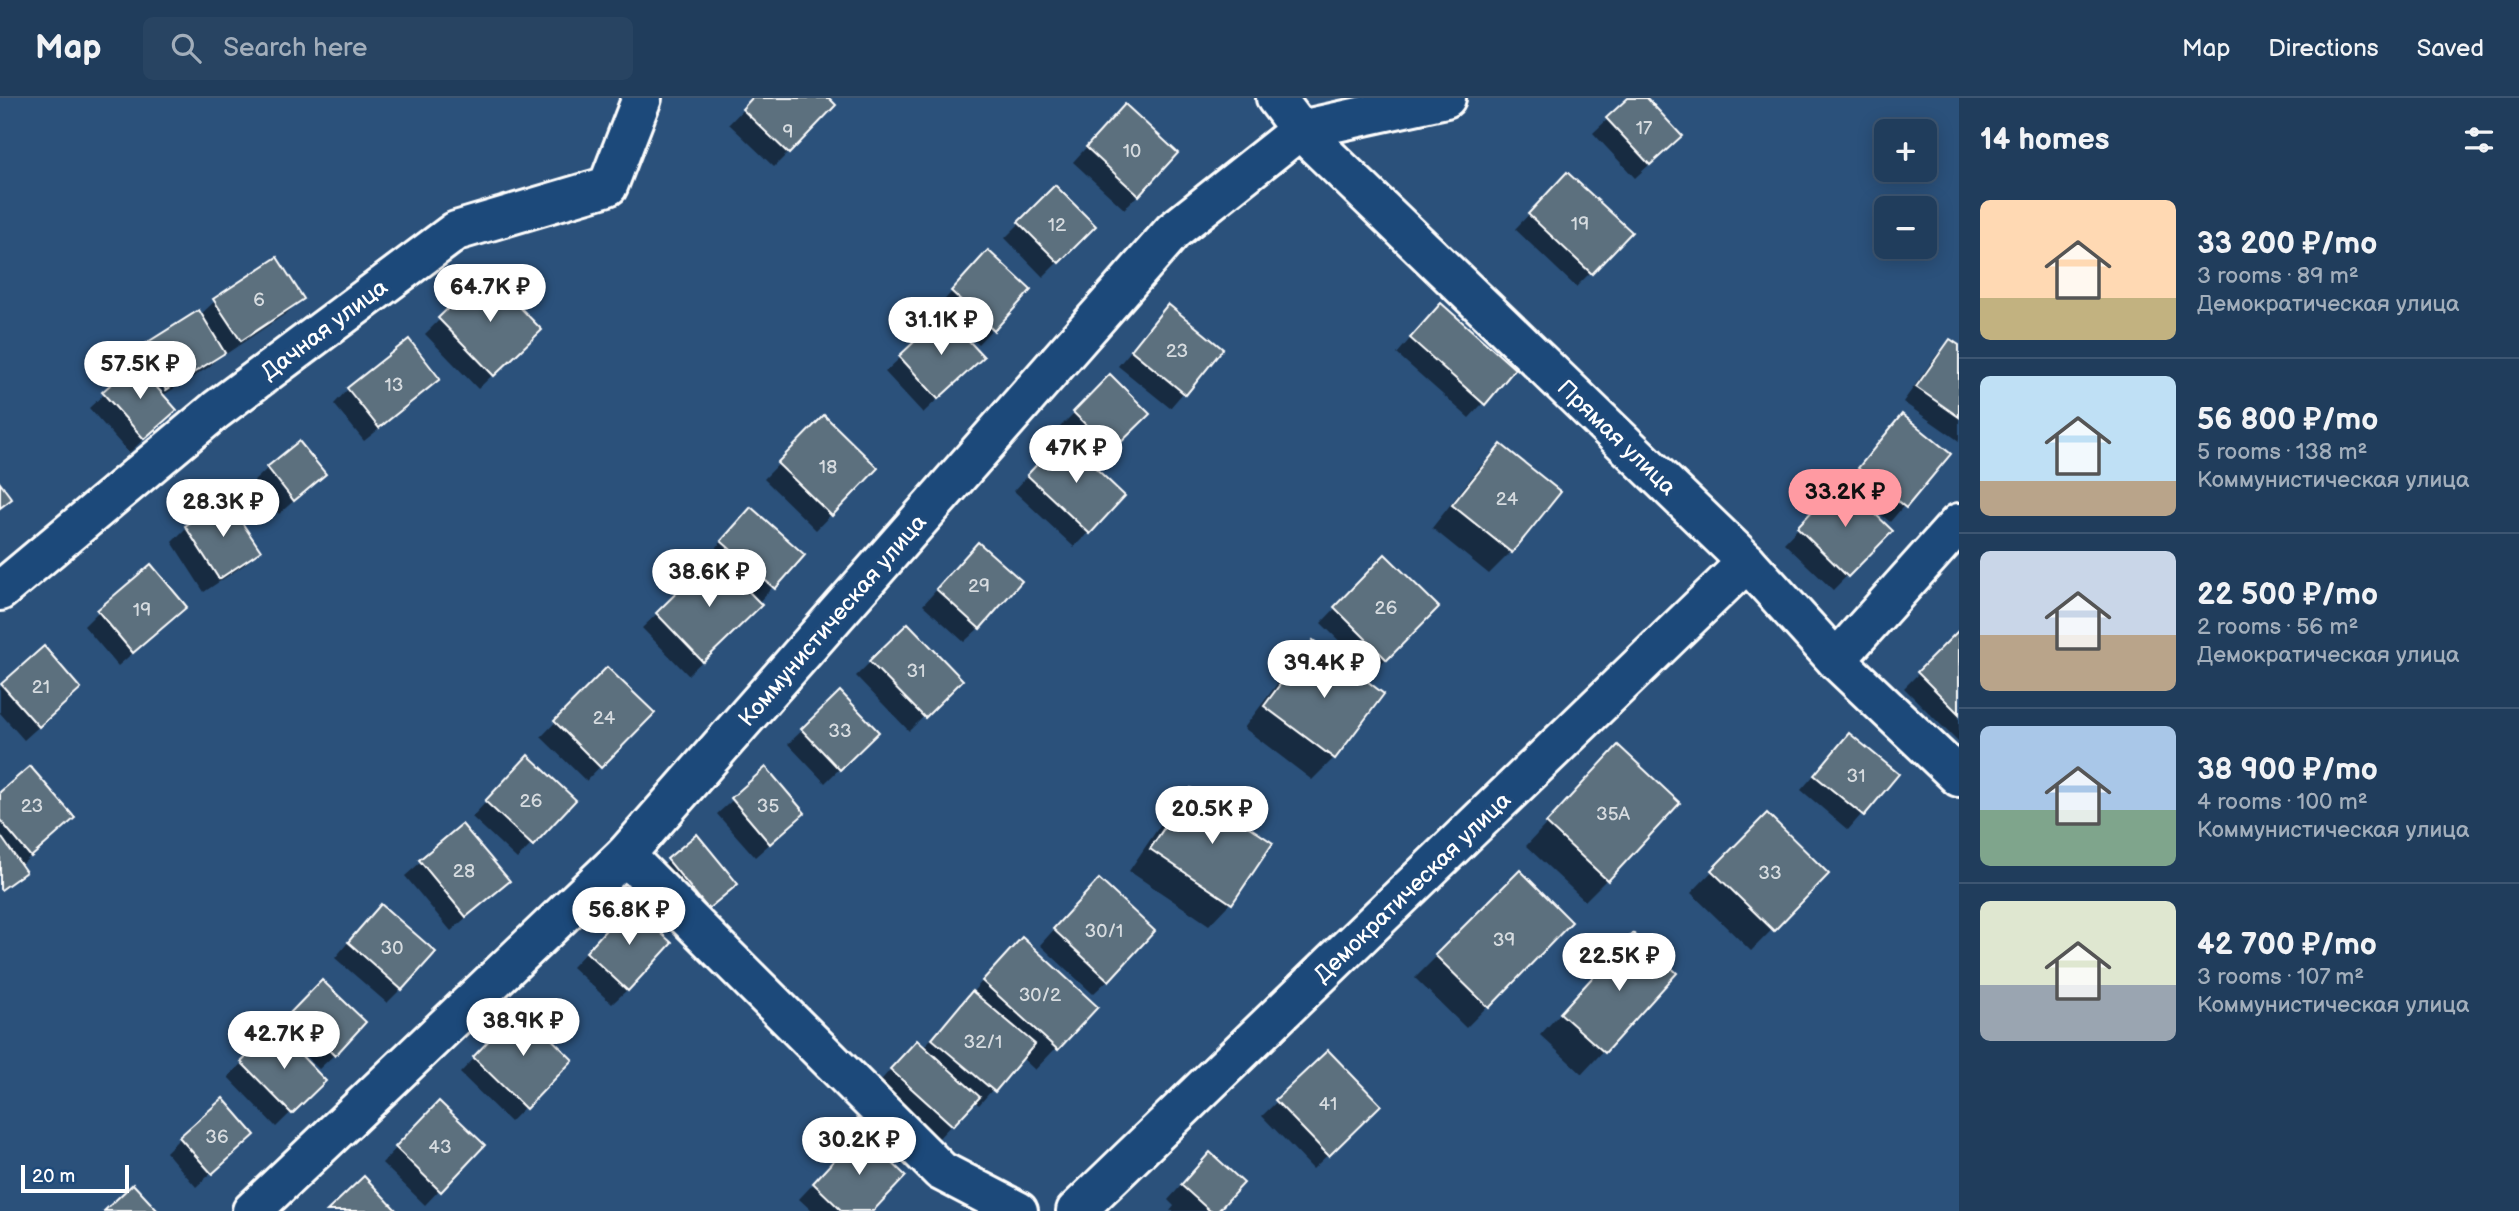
<!DOCTYPE html>
<meta charset="utf-8">
<style>
body{margin:0;font-family:"Balsamiq Sans",sans-serif;background:#284462;color:#f1f3f6;height:100vh;display:flex;flex-direction:column;font-size:26px;white-space:nowrap}
*{box-sizing:border-box;margin:0}
p{font-size:23px;color:#a2aebb}
.icon{flex:none;width:38px;height:38px;fill:none;stroke:currentColor;stroke-width:2;stroke-linecap:round;stroke-linejoin:round}
.map{position:relative;flex:1;overflow:hidden}
.sheet{display:flex;flex-direction:column;background:#203d5c;width:560px}
.sheet>*{flex:none}
.tools{position:absolute;left:1874px;top:21px;display:grid;gap:14px}
.tools a{display:grid;place-items:center;width:63px;height:63px;border-radius:10px;background:#203d5c;box-shadow:0 4px 18px #0003,0 0 0 2px #3d5672;font-size:35px}
.scale{position:absolute;left:21px;bottom:18px;width:108px;box-sizing:border-box;padding-left:7px;border:4px solid #fff;border-top:0;font-size:19px;line-height:24px;white-space:nowrap;color:#fff;-webkit-text-stroke:5px #1f4a7a;paint-order:stroke}
.price{position:absolute;translate:-50% -60px;padding:0 16px;border-radius:24px;background:#fff;color:#222;font-size:23px;line-height:46px;filter:drop-shadow(0 2px 4px #0008)}
.price::after{content:'';position:absolute;left:50%;top:42px;width:21px;height:16px;margin-left:-10px;background:inherit;clip-path:polygon(0 0,100% 0,50% 100%)}
.price.selected{background:#ff9aa2;color:#111}
ul{padding:0;list-style:none}
li{display:flex;align-items:center;gap:21px;height:175px;padding:0 21px}
li+li{border-top:2px solid #3d5672}
li span{display:grid;place-items:center;flex:none;width:196px;height:140px;border-radius:10px;color:#555}
li>.icon{margin-inline-start:auto}
span .icon{width:84px;height:84px;fill:#fffc;stroke-width:1}
li b{font-size:30px}
h2{display:flex;justify-content:space-between;align-items:center;height:84px;padding:0 21px;font-size:30px}
header{display:flex;align-items:center;gap:42px;box-sizing:border-box;height:98px;padding:0 35px;background:#203d5c;border-bottom:2px solid #3d5672}
header strong{font-size:33px}
nav{display:flex;gap:38px;margin-inline-start:auto;font-size:24px}
.search{width:490px;height:63px;background:#284462;display:flex;align-items:center;gap:18px;box-sizing:border-box;padding:0 24px;border-radius:10px;color:#a2aebb;font-size:26px}
main{display:flex;flex:1;min-height:0}
.map>svg:first-child{display:block}
</style>
<header>
<strong>Map</strong>
<div class="search"><svg class="icon" aria-label="search" viewBox="0 0 24 24"><circle cx="10" cy="10" r="6"/><path d="M15 15l6 6"/></svg>Search here</div>
<nav><a>Map</a><a>Directions</a><a>Saved</a></nav>
</header>
<main>
<div class="map">
<svg width="1959" height="1113" viewBox="0 0 1959 1113">
<rect width="100%" height="100%" fill="#2b517b"/>
<filter id="ink" filterUnits="userSpaceOnUse"><feTurbulence type="fractalNoise" baseFrequency=".0143" numOctaves="2"/><feDisplacementMap in="SourceGraphic" scale="14" xChannelSelector="R" yChannelSelector="G"/><feConvolveMatrix kernelMatrix="1 2 1 2 8 2 1 2 1" color-interpolation-filters="sRGB"/></filter>
<g filter="url(#ink)">
<!-- shadow -->
<g fill="#0007">
<path d="M754 0H827L788 55 774 69 729 26Z"/>
<path d="M1630 0H1644L1665 52 1635 80 1593 35Z"/>
<path d="M1110 23 1138 97 1124 111 1073 64Z"/>
<path d="M1055 90 1094 128 1043 179 1005 140Z"/>
<path d="M1553 91 1591 174 1576 189 1515 131Z"/>
<path d="M974 169 1029 192 978 246 938 209Z"/>
<path d="M486 176 539 232 478 291 425 236Z"/>
<path d="M302 200 287 215 226 256 224 253 209 269 162 298 160 326 129 355 89 310 131 271 127 265 141 251 200 217 215 203Z"/>
<path d="M1169 208 1221 251 1170 310 1118 268Z"/>
<path d="M944 219 967 273 923 315 885 274Z"/>
<path d="M1426 222 1483 305 1469 320 1397 256Z"/>
<path d="M1950 243 1959 250V343L1903 304 1936 258Z"/>
<path d="M1110 279 1147 316 1097 366 1060 329Z"/>
<path d="M438 281 423 296 364 343 334 306 348 291Z"/>
<path d="M1903 318 1948 356 1890 424 1852 392 1850 394 1891 433 1833 492 1784 445 1841 385 1843 387Z"/>
<path d="M824 320 876 370 816 432 764 381Z"/>
<path d="M1501 348 1559 394 1511 454 1489 476 1432 430 1480 369Z"/>
<path d="M1048 356 1088 435 1074 449 1014 393Z"/>
<path d="M268 370 324 376 279 416 253 384Z"/>
<path d="M737 426 802 457 758 505 760 507 688 577 642 530 712 463 708 459Z"/>
<path d="M186 430 259 453 244 467 204 494 172 444Z"/>
<path d="M1385 459 1436 509 1372 575 1321 525Z"/>
<path d="M964 461 979 530 964 544 923 507Z"/>
<path d="M185 509 118 568 84 528 98 514Z"/>
<path d="M908 527 961 582 909 633 856 578Z"/>
<path d="M1959 535V645L1904 590Z"/>
<path d="M1313 545 1382 596 1334 660 1312 682 1244 630 1292 566Z"/>
<path d="M43 550 65 605 24 642 0 615V589Z"/>
<path d="M607 571 652 615 586 683 541 639Z"/>
<path d="M840 596 877 634 825 685 788 646Z"/>
<path d="M1849 637 1896 676 1848 732 1801 692Z"/>
<path d="M1597 671 1607 781 1585 803 1526 748Z"/>
<path d="M766 672 789 729 755 759 717 716Z"/>
<path d="M514 674 532 746 517 761 472 719Z"/>
<path d="M1191 692 1270 745 1230 805 1209 827 1129 773 1169 714Z"/>
<path d="M0 696 73 720 20 768 24 774 17 781 0 792Z"/>
<path d="M1767 717 1827 776 1751 853 1691 795Z"/>
<path d="M462 728 507 783 451 833 405 778Z"/>
<path d="M696 739 735 786 692 824 653 777Z"/>
<path d="M1520 775 1570 824 1466 930 1415 880Z"/>
<path d="M1084 798 1108 882 1093 896 1040 847Z"/>
<path d="M366 823 401 891 387 905 335 860Z"/>
<path d="M615 823 627 892 612 906 572 869Z"/>
<path d="M1633 837 1675 876 1582 976 1540 937Z"/>
<path d="M1000 863 1095 909 1035 972 1021 959 979 1007 974 1003 937 1042 877 987 902 958 923 950Z"/>
<path d="M307 899 334 957 319 971 286 940 284 942 323 983 276 1029 228 979Z"/>
<path d="M520 913 571 962 510 1024 460 975Z"/>
<path d="M1328 954 1379 1007 1313 1071 1262 1018Z"/>
<path d="M425 1020 482 1047 425 1107 382 1065Z"/>
<path d="M180 1040 238 1051 196 1089 166 1054Z"/>
<path d="M846 1051 871 1113H812L799 1101Z"/>
<path d="M1196 1071 1216 1113H1170L1174 1108 1168 1102Z"/>
</g>
<!-- building -->
<g fill="#5c6f7e" stroke="#fff" stroke-width="2">
<path d="M752 0H829L836 7 789 56 742 11Z"/>
<path d="M1628 0H1647L1682 38 1650 67 1606 20Z"/>
<path d="M1125 6 1178 55 1139 98 1086 49Z"/>
<path d="M1567 74 1632 134 1592 176 1528 116Z"/>
<path d="M1055 87 1096 128 1059 165 1018 124Z"/>
<path d="M988 152 1031 192 994 233 951 193Z"/>
<path d="M277 159 304 201 241 243 213 201Z"/>
<path d="M486 174 542 232 494 278 438 220Z"/>
<path d="M1441 205 1515 271 1485 307 1410 240Z"/>
<path d="M1168 206 1223 251 1186 297 1131 252Z"/>
<path d="M199 212 225 255 166 292 140 249Z"/>
<path d="M944 216 984 259 938 301 899 258Z"/>
<path d="M409 241 440 281 379 330 347 290Z"/>
<path d="M1950 241 1959 247V319L1916 289Z"/>
<path d="M135 265 177 312 144 341 102 294Z"/>
<path d="M1110 276 1150 316 1112 353 1073 314Z"/>
<path d="M1902 316 1951 356 1906 410 1858 370Z"/>
<path d="M824 317 878 370 832 418 777 365Z"/>
<path d="M1063 339 1125 398 1090 436 1027 377Z"/>
<path d="M299 343 326 376 294 403 267 369Z"/>
<path d="M1501 346 1561 394 1512 455 1452 407Z"/>
<path d="M1841 383 1893 433 1848 479 1797 429Z"/>
<path d="M0 385 12 401 0 410Z"/>
<path d="M226 401 261 453 219 481 185 428Z"/>
<path d="M751 409 805 457 775 491 721 443Z"/>
<path d="M978 444 1022 483 980 531 936 491Z"/>
<path d="M1385 456 1439 509 1387 562 1334 509Z"/>
<path d="M714 458 762 507 703 564 656 515Z"/>
<path d="M151 466 187 509 133 555 97 512Z"/>
<path d="M908 525 963 582 925 620 869 563Z"/>
<path d="M1959 532V616L1917 574Z"/>
<path d="M1313 542 1384 596 1335 661 1264 608Z"/>
<path d="M44 548 81 591 39 629 1 586Z"/>
<path d="M607 569 655 615 601 670 554 623Z"/>
<path d="M840 593 879 634 840 672 801 631Z"/>
<path d="M1849 635 1899 676 1864 718 1814 677Z"/>
<path d="M1618 647 1680 705 1608 783 1546 725Z"/>
<path d="M528 657 576 702 533 748 485 703Z"/>
<path d="M30 668 75 720 31 759 0 722V694Z"/>
<path d="M766 669 805 715 770 746 731 700Z"/>
<path d="M1191 690 1273 745 1232 806 1150 751Z"/>
<path d="M1767 715 1829 776 1774 833 1711 772Z"/>
<path d="M462 726 510 783 466 819 419 762Z"/>
<path d="M697 736 738 786 708 811 667 761Z"/>
<path d="M0 737 26 774 1 792 0 791Z"/>
<path d="M1520 772 1572 824 1489 910 1435 857Z"/>
<path d="M1099 781 1155 833 1109 883 1053 831Z"/>
<path d="M381 806 436 854 402 892 348 844Z"/>
<path d="M629 806 672 845 628 893 586 854Z"/>
<path d="M1633 835 1677 875 1605 955 1560 915Z"/>
<path d="M1022 839 1098 909 1058 952 982 883Z"/>
<path d="M322 882 366 924 335 958 290 915Z"/>
<path d="M972 893 1035 946 995 994 932 941Z"/>
<path d="M520 910 573 962 526 1011 473 959Z"/>
<path d="M276 931 326 983 292 1016 241 964Z"/>
<path d="M917 942 980 999 953 1028 890 971Z"/>
<path d="M1328 952 1381 1007 1329 1058 1275 1002Z"/>
<path d="M223 1000 255 1037 212 1076 179 1039Z"/>
<path d="M439 1003 485 1047 441 1094 395 1049Z"/>
<path d="M860 1034 906 1078 873 1113H842L813 1085Z"/>
<path d="M1210 1054 1244 1085 1218 1113H1210L1181 1087Z"/>
<path d="M364 1078 397 1113H327Z"/>
<path d="M133 1086 158 1113H104Z"/>
</g>
<g fill="none" stroke-linecap="round" stroke-linejoin="round">
<defs>
<g id="street">
<path d="M1276 0 1300 32 1747 464 1836 562 1959 679"/>
<path d="M0 493 216 312 456 133 608 88 642 0"/>
<path d="M1836 562 1959 425"/>
<path d="M625 757 941 1073 1018 1113"/>
<path d="M252 1113 625 757 1173 133 1300 32 1446 0"/>
<path d="M1076 1113 1747 464"/>
</g>
</defs>
<!-- street casing -->
<use href="#street" stroke="#fff" stroke-width="44"/>
<!-- street -->
<use href="#street" stroke="#1f4a7a" stroke-width="38"/>
</g>
</g>
<g text-anchor="middle" stroke-width="7" stroke-linejoin="round" paint-order="stroke">
<!-- number labels -->
<g font-size="19" fill="#d6dbdf">
<text x="1644" y="36">17</text>
<text x="788" y="40">9</text>
<text x="1132" y="59">10</text>
<text x="1580" y="132">19</text>
<text x="1057" y="133">12</text>
<text x="259" y="208">6</text>
<text x="1177" y="259">23</text>
<text x="394" y="293">13</text>
<text x="828" y="375">18</text>
<text x="1507" y="407">24</text>
<text x="979" y="494">29</text>
<text x="1386" y="516">26</text>
<text x="142" y="518">19</text>
<text x="916" y="579">31</text>
<text x="41" y="595">21</text>
<text x="604" y="626">24</text>
<text x="840" y="639">33</text>
<text x="1856" y="684">31</text>
<text x="531" y="709">26</text>
<text x="32" y="714">23</text>
<text x="768" y="714">35</text>
<text x="1613" y="722">35А</text>
<text x="464" y="779">28</text>
<text x="1770" y="781">33</text>
<text x="1104" y="839">30/1</text>
<text x="1504" y="848">39</text>
<text x="392" y="856">30</text>
<text x="1040" y="903">30/2</text>
<text x="983" y="950">32/1</text>
<text x="1328" y="1012">41</text>
<text x="217" y="1045">36</text>
<text x="440" y="1055">43</text>
</g>
<!-- street labels -->
<g font-size="23" fill="#fff" stroke="#1f4a7a">
<text transform="translate(324 231) rotate(-37)" y="8">Дачная улица</text>
<text transform="translate(1617 339) rotate(44)" y="8">Прямая улица</text>
<text transform="translate(832 522) rotate(-49)" y="8">Коммунистическая улица</text>
<text transform="translate(1412 789) rotate(-44)" y="8">Демократическая улица</text>
</g>
</g>
</svg>
<div class="tools">
<a>+</a>
<a>−</a>
</div>
<div class="scale">20 m</div>
<b class="price" style="left:490px;top:226px">64.7K ₽</b>
<b class="price" style="left:941px;top:259px">31.1K ₽</b>
<b class="price" style="left:140px;top:303px">57.5K ₽</b>
<b class="price" style="left:1076px;top:387px">47K ₽</b>
<b class="price selected" style="left:1845px;top:431px">33.2K ₽</b>
<b class="price" style="left:223px;top:441px">28.3K ₽</b>
<b class="price" style="left:709px;top:511px">38.6K ₽</b>
<b class="price" style="left:1324px;top:602px">39.4K ₽</b>
<b class="price" style="left:1212px;top:748px">20.5K ₽</b>
<b class="price" style="left:629px;top:849px">56.8K ₽</b>
<b class="price" style="left:1619px;top:895px">22.5K ₽</b>
<b class="price" style="left:523px;top:960px">38.9K ₽</b>
<b class="price" style="left:284px;top:973px">42.7K ₽</b>
<b class="price" style="left:859px;top:1079px">30.2K ₽</b>
</div>
<section class="sheet">
<h2>14 homes<svg class="icon" aria-label="filters" viewBox="0 0 24 24"><path d="M4 7h16M4 17h16"/><circle cx="9" cy="7" r="2"/><circle cx="15" cy="17" r="2"/></svg></h2>
<ul>
<li><span style="background:linear-gradient(#ffd9b3 70%,#c2b280 0)"><svg class="icon" aria-label="home" viewBox="0 0 24 24"><path d="M3 11l9-7 9 7M6 9v11h12V9"/></svg></span><div><b>33 200 ₽/mo</b><p>3 rooms · 89 m²</p><p>Демократическая улица</p></div></li>
<li><span style="background:linear-gradient(#bfe0f5 75%,#b9a48a 0)"><svg class="icon" aria-label="home" viewBox="0 0 24 24"><path d="M3 11l9-7 9 7M6 9v11h12V9"/></svg></span><div><b>56 800 ₽/mo</b><p>5 rooms · 138 m²</p><p>Коммунистическая улица</p></div></li>
<li><span style="background:linear-gradient(#c9d6e8 60%,#b9a48a 0)"><svg class="icon" aria-label="home" viewBox="0 0 24 24"><path d="M3 11l9-7 9 7M6 9v11h12V9"/></svg></span><div><b>22 500 ₽/mo</b><p>2 rooms · 56 m²</p><p>Демократическая улица</p></div></li>
<li><span style="background:linear-gradient(#a9c7e8 60%,#7fa58c 0)"><svg class="icon" aria-label="home" viewBox="0 0 24 24"><path d="M3 11l9-7 9 7M6 9v11h12V9"/></svg></span><div><b>38 900 ₽/mo</b><p>4 rooms · 100 m²</p><p>Коммунистическая улица</p></div></li>
<li><span style="background:linear-gradient(#dfe7d0 60%,#9aa5b1 0)"><svg class="icon" aria-label="home" viewBox="0 0 24 24"><path d="M3 11l9-7 9 7M6 9v11h12V9"/></svg></span><div><b>42 700 ₽/mo</b><p>3 rooms · 107 m²</p><p>Коммунистическая улица</p></div></li>
</ul>
</section>
</main>
